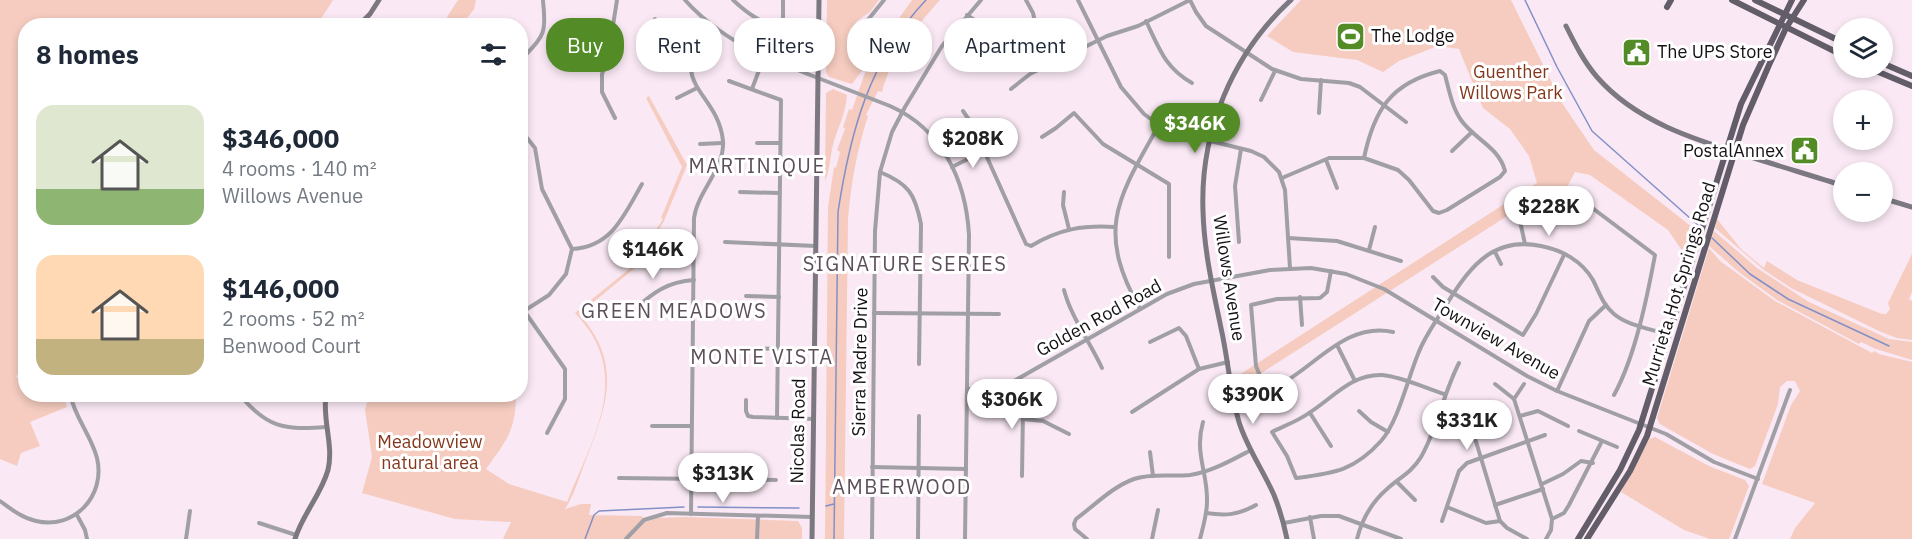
<!DOCTYPE html>
<meta charset="utf-8">
<style>
body{margin:0;font-family:"IBM Plex Sans",sans-serif;background:#f2f2f3;color:#1f2937;height:100vh;display:flex;flex-direction:column;font-size:22px;white-space:nowrap}
*{box-sizing:border-box;margin:0}
p{font-size:20px;color:#747a83}
.icon{flex:none;width:33px;height:33px;fill:none;stroke:currentColor;stroke-width:2;stroke-linecap:round;stroke-linejoin:round}
.map{position:relative;flex:1;overflow:hidden}
.details{position:absolute;left:18px;top:18px;width:510px;height:384px;display:flex;flex-direction:column;background:#fff;border-radius:24px;box-shadow:0 3px 9px #0003}
.details>*{flex:none}
.guide{position:absolute;left:546px;top:18px;width:570px;height:54px;display:flex;gap:12px}
.tools{position:absolute;left:1833px;top:18px;display:grid;gap:12px}
.tools a{display:grid;place-items:center;width:60px;height:60px;border-radius:50%;background:#fff;box-shadow:0 3px 9px #0003;font-size:30px}
.price{position:absolute;translate:-50% -51px;padding:0 14px;border-radius:21px;background:#fff;color:#222;font-size:20px;line-height:39px;filter:drop-shadow(0 2px 3px #0008)}
.price::after{content:'';position:absolute;left:50%;top:36px;width:18px;height:14px;margin-left:-9px;background:inherit;clip-path:polygon(0 0,100% 0,50% 100%)}
.price.on{background:#538b26;color:#fff}
ul{padding:0;list-style:none}
li{display:flex;align-items:center;gap:18px;height:150px;padding:0 18px}
li span{display:grid;place-items:center;flex:none;width:168px;height:120px;border-radius:18px;color:#555}
li>.icon{margin-inline-start:auto}
span .icon{width:72px;height:72px;fill:#fffc;stroke-width:1}
li b{font-size:26px}
h2{display:flex;justify-content:space-between;align-items:center;height:72px;padding:0 18px;font-size:26px}
.tag{padding:0 21px;border-radius:24px;background:#fff;box-shadow:0 3px 9px #0003;font-size:21px;line-height:54px}
.tag.on{background:#538b26;color:#fff}
.map>svg:first-child{display:block}
</style>
<div class="map">
<svg width="1912" height="539" viewBox="0 0 1912 539">
<rect width="100%" height="100%" fill="#fae9f5"/>
<!-- green -->
<g fill="#f5ccbf">
<path d="M0 0H333L317 25 26 26V360L16 377 25 380 26 394 64 395 67 407 30 422 40 446 21 453 17 466 0 459Z"/>
<path d="M458 0H476L474 9 462 25H442Z"/>
<path d="M827 0H879L870 12 858 20 854 25 855 32 860 34 864 41 862 44 873 51 864 68 852 84 829 77 826 72Z"/>
<path d="M912 0H940C916 27 891 56 882 92L878 91 866 115 868 116C857 150 851 183 848 219L844 539H825L828 207 834 167 836 168 840 152 837 150 845 129 843 127 849 109 852 110 866 70 877 49Z"/>
<path d="M1301 0H1511L1562 103 1594 150 1697 231 1690 251 1681 249 1668 230 1590 175 1575 172 1564 193 1543 201 1540 195 1238 388 1236 377 1537 183 1529 156 1510 129 1483 108 1459 49 1438 46 1399 61 1383 72 1357 60 1293 52 1267 36Z"/>
<path d="M833 89 847 95C846 110 841 121 836 135 830 150 831 168 825 181L826 93Z"/>
<path d="M649 96 687 165 664 221 636 267 579 314C622 362 608 403 587 457 580 474 575 494 565 509L581 504H591L589 515 642 516 646 522 657 518 686 517 798 521 802 528V539H503L511 522 455 519 362 493 372 457 365 410 369 395 516 394C516 431 506 441 486 469L509 484 567 502C593 437 634 374 575 313L634 265 663 219 661 218 682 167 646 98Z"/>
<path d="M1717 219 1741 249 1764 268 1767 261 1797 280 1882 314H1886L1890 309 1888 303 1912 254V292L1909 299 1912 301V340L1897 338 1881 332 1791 288 1764 270 1715 228Z"/>
<path d="M1714 231 1757 268 1809 302 1889 339 1912 342V360L1876 349 1861 342 1859 344 1777 300 1740 273 1709 246Z"/>
<path d="M1709 248 1720 261 1775 301 1872 353 1874 351 1879 354 1912 362V539H1790L1795 528 1815 503 1762 484 1791 405 1800 391 1795 381H1787L1780 387 1778 404 1755 466 1750 469 1713 454 1660 424 1657 418Z"/>
<path d="M1655 437 1709 466 1745 480 1749 486 1729 539H1710L1684 530 1621 492 1649 439Z"/>
</g>
<g fill="none" stroke-linecap="round" stroke-linejoin="round">
<!-- stream -->
<g stroke="#8290c7" stroke-width="1.5">
<path d="M1525 0 1557 67 1592 131 1700 227"/>
<path d="M1712 238 1750 274 1788 299 1889 346"/>
<path d="M826 506 834 504"/>
<path d="M698 507 799 508"/>
<path d="M585 539 594 515 599 511 684 507"/>
<path d="M834 539 838 212C850 133 869 60 926 0"/>
</g>
<!-- street -->
<g stroke="#a19fa6" stroke-width="4">
<path d="M685 0C707 25 734 42 764 57L890 106C942 129 966 180 969 235L965 539"/>
<path d="M733 0C746 12 761 24 779 26L783 22V0"/>
<path d="M1026 0 1033 13 1036 27"/>
<path d="M1078 0 1121 87 1144 114 1159 125 1174 132 1251 151 1264 157 1279 172 1285 190 1290 268"/>
<path d="M1190 0 1196 12 1206 26 1272 69 1301 79 1349 83 1360 87 1406 122"/>
<path d="M967 15 986 28"/>
<path d="M655 19 651 41 693 51"/>
<path d="M1146 21C1159 48 1165 68 1192 83"/>
<path d="M863 26 884 0"/>
<path d="M520 61C543 36 547 36 543 1"/>
<path d="M729 81 781 100 777 418"/>
<path d="M752 89 764 57"/>
<path d="M1011 89 1030 74 1107 36 1138 26 1190 0"/>
<path d="M677 98 697 88"/>
<path d="M1261 100 1275 71"/>
<path d="M963 111 972 124 1026 244 1031 246C1059 229 1083 225 1115 227"/>
<path d="M1319 113 1321 80"/>
<path d="M615 118 602 92V74L608 57 617 0"/>
<path d="M520 129 535 148 542 189 572 249 566 274 549 295 524 311"/>
<path d="M1042 137 1056 128 1074 113 1103 144 1169 184V257"/>
<path d="M757 143H779"/>
<path d="M700 144 723 143"/>
<path d="M1452 151 1472 132"/>
<path d="M1326 160 1337 188"/>
<path d="M952 167 984 151"/>
<path d="M880 172C909 184 915 194 921 224L919 364"/>
<path d="M1282 178 1329 158H1364L1398 170 1409 180 1433 211 1439 213 1447 210 1500 177 1505 171C1499 147 1474 139 1461 120 1452 107 1449 90 1445 75L1440 71C1391 83 1374 110 1364 158"/>
<path d="M740 192 778 193"/>
<path d="M1064 192 1063 205 1069 229"/>
<path d="M1578 200 1591 207 1655 255C1647 298 1635 357 1614 395"/>
<path d="M1520 221 1525 244"/>
<path d="M1288 238 1337 241 1401 261"/>
<path d="M725 242 816 246"/>
<path d="M1239 242 1235 186 1241 149"/>
<path d="M572 249C612 247 624 215 642 184"/>
<path d="M1369 250 1375 227"/>
<path d="M1495 252 1501 264"/>
<path d="M1433 277 1443 287 1523 335 1536 314 1564 255"/>
<path d="M1064 290C1071 317 1090 342 1102 368"/>
<path d="M746 296 779 297"/>
<path d="M1300 297 1302 325"/>
<path d="M520 305 565 369V399L547 433"/>
<path d="M1140 309C1095 229 1118 198 1159 125"/>
<path d="M874 313 999 314"/>
<path d="M627 315C650 296 663 282 694 280"/>
<path d="M1150 342 1179 328 1186 336 1199 369"/>
<path d="M1337 345 1355 381"/>
<path d="M745 348 778 349"/>
<path d="M1014 381 1023 410 1022 476"/>
<path d="M1495 384 1514 399 1552 519 1551 530 1546 539"/>
<path d="M967 389H986L1014 381 1167 294 1194 284 1270 270 1311 268 1346 274 1384 289 1527 376 1557 391 1666 434 1714 462 1758 479"/>
<path d="M1266 391 1256 366 1251 305 1277 299 1320 298 1327 292 1331 271"/>
<path d="M1557 391 1589 321 1606 305"/>
<path d="M239 394C267 428 284 430 326 427"/>
<path d="M1444 394C1425 388 1403 377 1382 375 1351 374 1333 398 1309 413 1298 421 1284 426 1272 432L1287 456 1296 478C1334 473 1354 471 1381 441 1398 422 1408 378 1418 354 1424 338 1434 324 1443 310 1466 273 1489 235 1541 246 1562 250 1582 261 1593 280 1599 292 1603 305 1614 314 1628 326 1652 329 1669 335"/>
<path d="M1234 398C1251 395 1267 391 1283 383 1318 363 1348 322 1393 332"/>
<path d="M1514 399 1524 384"/>
<path d="M746 400V411L748 416 753 417 814 419"/>
<path d="M1359 411 1371 422 1388 432"/>
<path d="M1132 412 1199 369 1228 362"/>
<path d="M1310 413 1331 446"/>
<path d="M1520 416 1538 411 1568 426"/>
<path d="M1023 419 1043 421 1069 434"/>
<path d="M652 426H691"/>
<path d="M1579 431 1617 447"/>
<path d="M1474 435 1500 521 1507 528 1527 539"/>
<path d="M1150 452 1153 476"/>
<path d="M872 467 966 469"/>
<path d="M619 478 776 480"/>
<path d="M1397 482 1415 500"/>
<path d="M1542 484 1563 474 1581 461 1593 463"/>
<path d="M0 501C11 509 22 518 36 521 74 530 106 496 97 458 91 435 75 418 70 394"/>
<path d="M1495 505 1543 489"/>
<path d="M1447 507 1486 523 1500 521"/>
<path d="M1206 513C1226 516 1238 515 1256 505"/>
<path d="M691 514 694 218C698 190 725 169 723 141 718 90 663 86 709 24"/>
<path d="M77 515 85 530 87 539"/>
<path d="M1310 517 1314 539"/>
<path d="M1552 519 1564 513 1569 505 1602 441"/>
<path d="M1442 521 1459 471 1467 463 1545 435"/>
<path d="M259 523 296 535"/>
<path d="M1284 523 1321 516H1339L1401 539"/>
<path d="M186 539 190 511"/>
<path d="M626 539 644 520 667 513 812 517"/>
<path d="M757 539 758 516"/>
<path d="M872 539 875 231 880 172 892 132 905 107 942 46 981 0"/>
<path d="M918 539 919 416"/>
<path d="M1087 539 1075 529 1074 524 1076 519C1095 505 1112 487 1134 479 1151 473 1172 477 1190 475 1211 472 1232 460 1251 450"/>
<path d="M1152 539 1158 510"/>
<path d="M1200 539C1203 527 1207 514 1207 502 1208 472 1194 454 1203 422"/>
<path d="M1357 539C1362 519 1372 502 1387 489 1399 478 1412 472 1421 457 1438 427 1443 394 1459 363"/>
<path d="M1735 539 1790 390"/>
</g>
<!-- secondary -->
<g stroke="#7c7882" stroke-width="5">
<path d="M358 26 370 14 379 0"/>
<path d="M1566 26C1575 44 1584 62 1597 77 1636 122 1696 140 1751 157 1782 167 1813 176 1844 186"/>
<path d="M1882 198 1912 207"/>
<path d="M295 539C302 515 321 495 328 470 334 445 322 420 326 394"/>
<path d="M812 539 819 0"/>
<path d="M1287 539C1284 524 1280 510 1274 495 1263 470 1247 448 1239 422 1230 391 1228 359 1221 328 1213 289 1204 251 1203 211 1200 132 1232 54 1291 0"/>
</g>
<!-- primary -->
<g stroke="#625d69" stroke-width="6">
<path d="M1732 0 1844 56"/>
<path d="M1755 0 1844 43"/>
<path d="M1667 7 1671 0"/>
<path d="M1882 63 1912 76"/>
<path d="M1869 68 1912 86"/>
<path d="M1578 539 1620 470 1639 430 1741 104 1792 0"/>
<path d="M1587 539 1630 471 1647 436 1743 125 1769 65 1786 28 1804 0"/>
</g>
</g>
<!-- icons -->
<defs>
<symbol id="stadium-square" viewBox="-11 -11 22 22"><rect x="-9" y="-9" width="18" height="18" rx="4" fill="#538b26" stroke="#fff"/><path d="M0-5a6.5 5 0 1 0 0 10a6.5 5 0 1 0 0-10ZM-3.5-1.8h7v3.6h-7Z" fill="#fff"/></symbol>
<symbol id="civic-square" viewBox="-11 -11 22 22"><rect x="-9" y="-9" width="18" height="18" rx="4" fill="#538b26" stroke="#fff"/><path d="M-.6-6.5H3V-4.5H.6V-3L4-1V1h2V6H-6V1h2V-1L-.6-3ZM-1.2 2.5V6h2.4V2.5Z" fill="#fff"/></symbol>
</defs>
<g fill-rule="evenodd">
<use href="#stadium-square" x="1334" y="20" width="33" height="33"/>
<use href="#civic-square" x="1620" y="36" width="33" height="33"/>
<use href="#civic-square" x="1788" y="134" width="33" height="33"/>
</g>
<g text-anchor="middle" stroke-width="6" stroke-linejoin="round" paint-order="stroke">
<!-- poi labels -->
<g font-size="18" fill="#151014" stroke="#fff" text-anchor="start">
<text x="1371" y="42">The Lodge</text>
<text x="1657" y="58">The UPS Store</text>
<text x="1784" y="157" text-anchor="end">PostalAnnex</text>
</g>
<!-- park labels -->
<g font-size="18" fill="#84371c" stroke="#fff">
<text x="1511" y="78">Guenther<tspan x="1511" dy="21">Willows Park</tspan></text>
<text x="430" y="448">Meadowview<tspan x="430" dy="21">natural area</tspan></text>
</g>
<!-- street labels -->
<g font-size="18" fill="#151014" stroke="#fff">
<text transform="translate(1229 278) rotate(81)" y="6">Willows Avenue</text>
<text transform="translate(1679 284) rotate(-73)" y="6">Murrieta Hot Springs Road</text>
<text transform="translate(1099 318) rotate(-29)" y="6">Golden Rod Road</text>
<text transform="translate(1496 339) rotate(30)" y="6">Townview Avenue</text>
<text transform="translate(860 362) rotate(-89)" y="6">Sierra Madre Drive</text>
<text transform="translate(798 431) rotate(-89)" y="6">Nicolas Road</text>
</g>
<!-- neighbourhood labels -->
<g font-size="20" letter-spacing="1.5" fill="#5d4f59" stroke="#fff">
<text x="757" y="173">MARTINIQUE</text>
<text x="905" y="271">SIGNATURE SERIES</text>
<text x="674" y="318">GREEN MEADOWS</text>
<text x="762" y="364">MONTE VISTA</text>
<text x="902" y="494">AMBERWOOD</text>
</g>
</g>
</svg>
<div class="tools">
<a><svg class="icon" aria-label="layers" viewBox="0 0 24 24"><path d="M12 4l9 5-9 5-9-5zM3 14l9 5 9-5"/></svg></a>
<a>+</a>
<a>−</a>
</div>
<b class="price on" style="left:1195px;top:154px">$346K</b>
<b class="price" style="left:973px;top:169px">$208K</b>
<b class="price" style="left:1549px;top:237px">$228K</b>
<b class="price" style="left:653px;top:280px">$146K</b>
<b class="price" style="left:1253px;top:425px">$390K</b>
<b class="price" style="left:1012px;top:430px">$306K</b>
<b class="price" style="left:1467px;top:451px">$331K</b>
<b class="price" style="left:723px;top:504px">$313K</b>
<div class="guide">
<a class="tag on">Buy</a>
<a class="tag">Rent</a>
<a class="tag">Filters</a>
<a class="tag">New</a>
<a class="tag">Apartment</a>
</div>
<section class="details">
<h2>8 homes<svg class="icon" aria-label="filters" viewBox="0 0 24 24"><path d="M4 7h16M4 17h16"/><circle cx="9" cy="7" r="2"/><circle cx="15" cy="17" r="2"/></svg></h2>
<ul>
<li><span style="background:linear-gradient(#dfe7d0 70%,#8fb573 0)"><svg class="icon" aria-label="home" viewBox="0 0 24 24"><path d="M3 11l9-7 9 7M6 9v11h12V9"/></svg></span><div><b>$346,000</b><p>4 rooms · 140 m²</p><p>Willows Avenue</p></div></li>
<li><span style="background:linear-gradient(#ffd9b3 70%,#c2b280 0)"><svg class="icon" aria-label="home" viewBox="0 0 24 24"><path d="M3 11l9-7 9 7M6 9v11h12V9"/></svg></span><div><b>$146,000</b><p>2 rooms · 52 m²</p><p>Benwood Court</p></div></li>
</ul>
</section>
</div>
